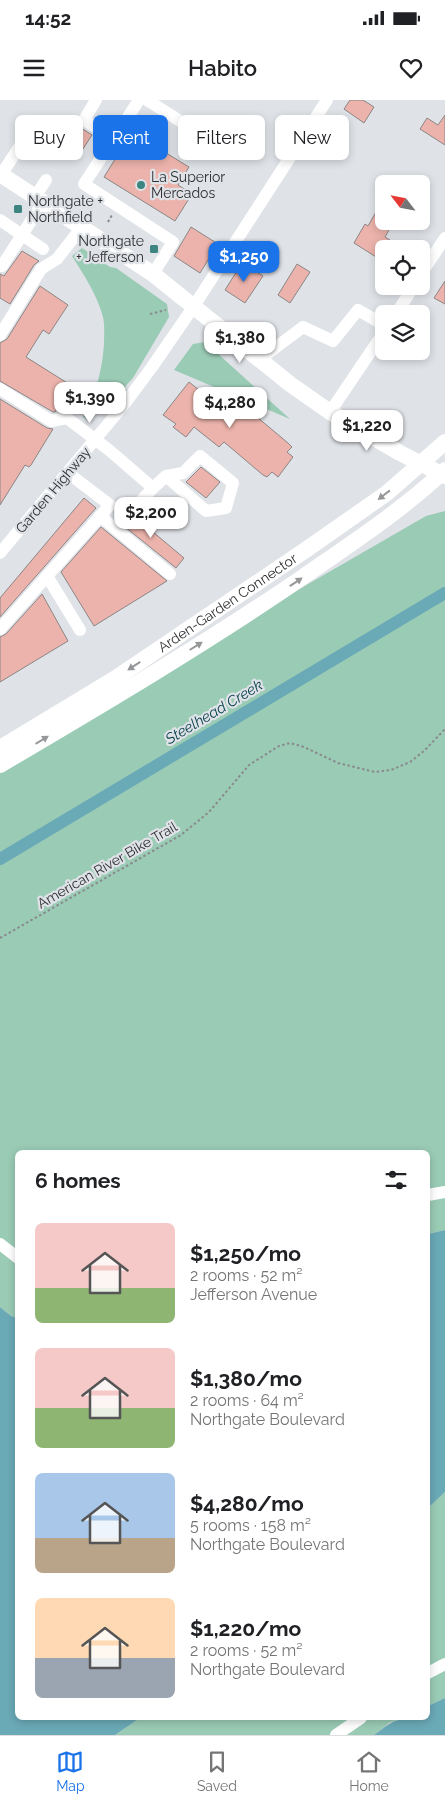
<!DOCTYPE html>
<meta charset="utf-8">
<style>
body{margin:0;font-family:Raleway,sans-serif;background:#f6f6f6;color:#202124;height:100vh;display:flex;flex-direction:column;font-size:19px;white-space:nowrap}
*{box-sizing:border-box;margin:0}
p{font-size:16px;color:#757577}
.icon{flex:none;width:28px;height:28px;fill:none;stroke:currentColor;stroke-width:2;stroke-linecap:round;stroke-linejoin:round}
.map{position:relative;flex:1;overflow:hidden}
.sheet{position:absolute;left:15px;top:1050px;width:415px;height:570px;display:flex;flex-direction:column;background:#fff;border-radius:8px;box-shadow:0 2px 8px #0003}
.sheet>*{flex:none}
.guide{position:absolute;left:15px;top:15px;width:415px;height:45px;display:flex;gap:10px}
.needle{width:32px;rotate:302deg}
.tools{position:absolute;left:375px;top:75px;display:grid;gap:10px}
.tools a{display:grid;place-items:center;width:55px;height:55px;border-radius:8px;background:#fff;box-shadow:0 2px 8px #0003;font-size:25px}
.price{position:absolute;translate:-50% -42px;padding:0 11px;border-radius:10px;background:#fff;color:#222;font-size:16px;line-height:32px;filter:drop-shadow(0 1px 2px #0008)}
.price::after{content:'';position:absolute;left:50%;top:30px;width:15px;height:11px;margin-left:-8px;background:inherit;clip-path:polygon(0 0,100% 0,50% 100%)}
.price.current{background:#1a73e8;color:#fff}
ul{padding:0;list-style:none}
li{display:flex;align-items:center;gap:15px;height:125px;padding:0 20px}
li span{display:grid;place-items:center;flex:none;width:140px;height:100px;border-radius:8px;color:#555}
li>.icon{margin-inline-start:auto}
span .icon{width:60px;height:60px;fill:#fffc;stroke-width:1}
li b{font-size:21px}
h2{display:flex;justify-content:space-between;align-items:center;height:60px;padding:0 20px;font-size:21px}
.tag{padding:0 18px;border-radius:8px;background:#fff;box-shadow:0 2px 8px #0003;font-size:18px;line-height:45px}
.tag.current{background:#1a73e8;color:#fff}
.status{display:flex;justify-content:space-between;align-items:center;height:35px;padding:0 25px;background:#fff;direction:ltr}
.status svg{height:14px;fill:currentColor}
header{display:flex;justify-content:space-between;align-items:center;height:65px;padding:0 20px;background:#fff;font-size:22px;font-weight:600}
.tabs{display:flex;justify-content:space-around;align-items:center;height:70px;border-top:1px solid #e0e0e0;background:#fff;font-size:14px;color:#757577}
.tabs a{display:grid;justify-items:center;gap:2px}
.tabs .current{color:#1a73e8}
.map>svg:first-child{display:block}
</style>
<div class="status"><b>14:52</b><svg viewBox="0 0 49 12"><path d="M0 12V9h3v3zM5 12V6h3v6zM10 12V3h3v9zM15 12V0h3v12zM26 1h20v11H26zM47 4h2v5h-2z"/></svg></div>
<header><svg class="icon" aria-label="menu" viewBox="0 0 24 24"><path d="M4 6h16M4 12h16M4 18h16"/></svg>Habito<svg class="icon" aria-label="heart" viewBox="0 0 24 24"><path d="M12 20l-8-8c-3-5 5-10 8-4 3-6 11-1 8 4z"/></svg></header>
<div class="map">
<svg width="445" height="1635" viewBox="0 0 445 1635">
<rect width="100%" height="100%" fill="#dfe2e7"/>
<!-- green -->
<g fill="#9acbb5">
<path d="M82 148 110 167 116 168 167 204 169 217 133 278 110 303 102 306 88 320 83 317C96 293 102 272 104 244 104 236 105 226 103 217 97 195 84 175 72 156Z"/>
<path d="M205 242 290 319 174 270 193 244Z"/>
<path d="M445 411V1130L428 1134V1052H18L17 1218 11 1216 0 1207V662L426 416Z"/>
<path d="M445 1392V1598L428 1606V1408Z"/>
<path d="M140 1618H402L389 1623 374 1635H115Z"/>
</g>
<!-- water -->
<g fill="#6aa9b6">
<path d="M445 1130V1392L428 1408V1134Z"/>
<path d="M0 1207 11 1216 18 1218V1618H140L115 1635H0Z"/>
<path d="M445 1598V1635H374C397 1617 399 1618 428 1618V1606Z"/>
</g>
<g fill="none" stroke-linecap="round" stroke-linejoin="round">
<!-- canal -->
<path stroke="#6aa9b6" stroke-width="12" d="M0 759 445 493"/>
</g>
<!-- building -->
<g fill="#ebb3ab" stroke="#8c8686">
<path d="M350 0H363L374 7 364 23 344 9Z"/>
<path d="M445 15V45L420 29 427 18 438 25Z"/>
<path d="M62 16 92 35 79 55 49 36Z"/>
<path d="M132 32 189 67 178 85 192 94 175 121 104 77Z"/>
<path d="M384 98V121H394L385 137 404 149H384V162L354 143 365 124 368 126Z"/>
<path d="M191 127 218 144 200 173 174 156Z"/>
<path d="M22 151 39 161 34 165 10 204 0 198V174L4 176Z"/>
<path d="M242 163 263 176 245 203 225 190Z"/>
<path d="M297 164 310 172 290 203 278 195Z"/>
<path d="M445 181V204L434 198Z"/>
<path d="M40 186 68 205 49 234 43 230 26 257 72 286 55 312H53L0 281V243L7 239Z"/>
<path d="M189 282 199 290 201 288 211 295 213 293 243 315 247 310 251 312 288 343 292 347 287 352 293 357 278 377 272 372 267 377 263 375 224 342 219 347 194 327 186 337 173 327 176 324 163 315Z"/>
<path d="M0 299 47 328 53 329 31 365 29 367 25 365 0 405Z"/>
<path d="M201 367 220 382 206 398 186 382Z"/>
<path d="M84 398 96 408 0 517V498Z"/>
<path d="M128 411 184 458 176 468 119 422Z"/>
<path d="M101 427 167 481 94 526 61 472Z"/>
<path d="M42 494 68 541 0 582V537L6 534Z"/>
</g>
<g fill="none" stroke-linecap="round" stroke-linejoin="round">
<!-- path -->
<g stroke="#888a8e" stroke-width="2" stroke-dasharray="2.5 2.5" stroke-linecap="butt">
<path d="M108 122 112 115"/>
<path d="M150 214 166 210"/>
<path d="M0 838 181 735 209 712 249 665 279 646 290 643 304 647 338 663 375 672 391 670 410 662 424 651 445 629"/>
</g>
<!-- minor -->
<g stroke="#fff" stroke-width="12">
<path d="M96 0 84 20 114 39"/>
<path d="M139 0 84 84 173 142 153 174"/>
<path d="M147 0 202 35"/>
<path d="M1 75 31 29"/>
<path d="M35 97 46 80"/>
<path d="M0 120 22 135 43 102"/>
<path d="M0 165 2 166 22 135 43 149"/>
<path d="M421 174 445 138"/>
<path d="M396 214 414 186"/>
<path d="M0 235 41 169 57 159 82 127"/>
<path d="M259 260 303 227 333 241 358 210 384 225"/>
<path d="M0 289 51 321 67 318 109 350 153 388 141 401 170 422"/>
<path d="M330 312 384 232"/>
<path d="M153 388 166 376 183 373 200 356 233 383 226 408 206 411 166 376"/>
<path d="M100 416 170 474"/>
<path d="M0 453 123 306 152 267 194 206 327 0"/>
<path d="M47 476 80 530"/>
<path d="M0 529 110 405 68 373"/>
<path d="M428 1095 445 1092"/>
<path d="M0 1144 18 1158"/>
<path d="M428 1573 445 1564"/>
<path d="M336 1635 361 1618"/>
</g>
<!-- major -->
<g stroke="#fff" stroke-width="16">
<path d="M0 74 153 174 290 284 330 312 400 353 445 376"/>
<path id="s1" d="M0 648 119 576 307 449 387 393 445 342"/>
<path d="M0 665C102 605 205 544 303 477 352 443 401 411 445 370"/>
</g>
</g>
<!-- one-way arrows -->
<defs><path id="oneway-solid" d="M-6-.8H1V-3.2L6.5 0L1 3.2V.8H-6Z" transform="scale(1.25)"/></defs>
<g fill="#969798">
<use href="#oneway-solid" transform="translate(384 395) rotate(142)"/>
<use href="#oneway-solid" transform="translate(296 482) rotate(-34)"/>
<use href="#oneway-solid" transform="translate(196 546) rotate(-32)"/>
<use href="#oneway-solid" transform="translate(134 566) rotate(147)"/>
<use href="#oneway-solid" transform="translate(42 640) rotate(-31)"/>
</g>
<!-- markers -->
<g fill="#3d8581" stroke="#dfe2e7" stroke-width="2">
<circle cx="141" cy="85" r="5"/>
<rect x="13" y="104" width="10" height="10" rx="2.5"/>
<rect x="149" y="144" width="10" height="10" rx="2.5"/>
</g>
<g text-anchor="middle" stroke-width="4.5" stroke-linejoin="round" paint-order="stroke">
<!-- poi labels -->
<g font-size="14" fill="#2e2f31" stroke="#dfe2e7" text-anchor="start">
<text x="151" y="82">La Superior<tspan x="151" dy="16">Mercados</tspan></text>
<text x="28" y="106">Northgate +<tspan x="28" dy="16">Northfield</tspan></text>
<text x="144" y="146" text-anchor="end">Northgate<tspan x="144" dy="16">+ Jefferson</tspan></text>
</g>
<!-- street labels -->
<g font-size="14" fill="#2e2f31" stroke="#dfe2e7">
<text transform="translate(53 390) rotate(-50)" y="5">Garden Highway</text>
<text dy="5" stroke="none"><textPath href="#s1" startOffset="270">Arden-Garden Connector</textPath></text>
<text transform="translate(107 765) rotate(-30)" y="5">American River Bike Trail</text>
</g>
<!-- water labels -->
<g font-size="15" font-style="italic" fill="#09444e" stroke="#dfe2e7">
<text transform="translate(214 612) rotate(-31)" y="5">Steelhead Creek</text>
</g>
</g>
</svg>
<div class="tools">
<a><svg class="needle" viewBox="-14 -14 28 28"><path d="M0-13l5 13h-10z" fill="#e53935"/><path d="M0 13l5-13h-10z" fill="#757577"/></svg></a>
<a><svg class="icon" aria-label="locate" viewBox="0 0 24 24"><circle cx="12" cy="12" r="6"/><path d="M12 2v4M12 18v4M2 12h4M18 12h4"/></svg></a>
<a><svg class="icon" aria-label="layers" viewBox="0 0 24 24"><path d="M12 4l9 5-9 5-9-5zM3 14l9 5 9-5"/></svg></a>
</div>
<b class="price current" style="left:244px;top:183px">$1,250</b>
<b class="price" style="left:240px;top:264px">$1,380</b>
<b class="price" style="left:90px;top:324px">$1,390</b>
<b class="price" style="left:230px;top:329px">$4,280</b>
<b class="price" style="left:367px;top:352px">$1,220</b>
<b class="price" style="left:151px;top:439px">$2,200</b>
<div class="guide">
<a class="tag">Buy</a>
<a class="tag current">Rent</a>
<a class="tag">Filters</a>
<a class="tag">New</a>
</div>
<section class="sheet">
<h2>6 homes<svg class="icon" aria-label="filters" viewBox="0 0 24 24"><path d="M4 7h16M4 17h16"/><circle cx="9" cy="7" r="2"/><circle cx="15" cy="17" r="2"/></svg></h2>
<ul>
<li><span style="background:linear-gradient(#f6c9c9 65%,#8fb573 0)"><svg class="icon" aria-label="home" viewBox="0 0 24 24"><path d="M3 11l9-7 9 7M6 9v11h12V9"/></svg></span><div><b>$1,250/mo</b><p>2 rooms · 52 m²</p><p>Jefferson Avenue</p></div></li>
<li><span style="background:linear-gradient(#f6c9c9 60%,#8fb573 0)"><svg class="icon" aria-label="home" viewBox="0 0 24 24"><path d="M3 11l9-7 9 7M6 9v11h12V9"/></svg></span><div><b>$1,380/mo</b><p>2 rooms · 64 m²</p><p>Northgate Boulevard</p></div></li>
<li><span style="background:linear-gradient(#a9c7e8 65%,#b9a48a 0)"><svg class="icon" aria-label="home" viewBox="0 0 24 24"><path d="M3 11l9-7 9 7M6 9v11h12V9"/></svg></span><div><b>$4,280/mo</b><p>5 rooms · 158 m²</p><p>Northgate Boulevard</p></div></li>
<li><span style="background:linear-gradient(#ffd9b3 60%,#9aa5b1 0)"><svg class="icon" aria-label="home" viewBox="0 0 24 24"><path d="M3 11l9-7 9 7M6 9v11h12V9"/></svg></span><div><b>$1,220/mo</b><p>2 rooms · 52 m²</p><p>Northgate Boulevard</p></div></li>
</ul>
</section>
</div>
<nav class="tabs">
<a class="current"><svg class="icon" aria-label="map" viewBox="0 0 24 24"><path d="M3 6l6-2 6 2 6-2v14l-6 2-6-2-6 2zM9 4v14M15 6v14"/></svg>Map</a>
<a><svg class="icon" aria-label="saved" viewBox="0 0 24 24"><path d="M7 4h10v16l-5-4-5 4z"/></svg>Saved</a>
<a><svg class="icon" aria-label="home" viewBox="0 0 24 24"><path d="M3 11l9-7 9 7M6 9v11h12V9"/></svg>Home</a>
</nav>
